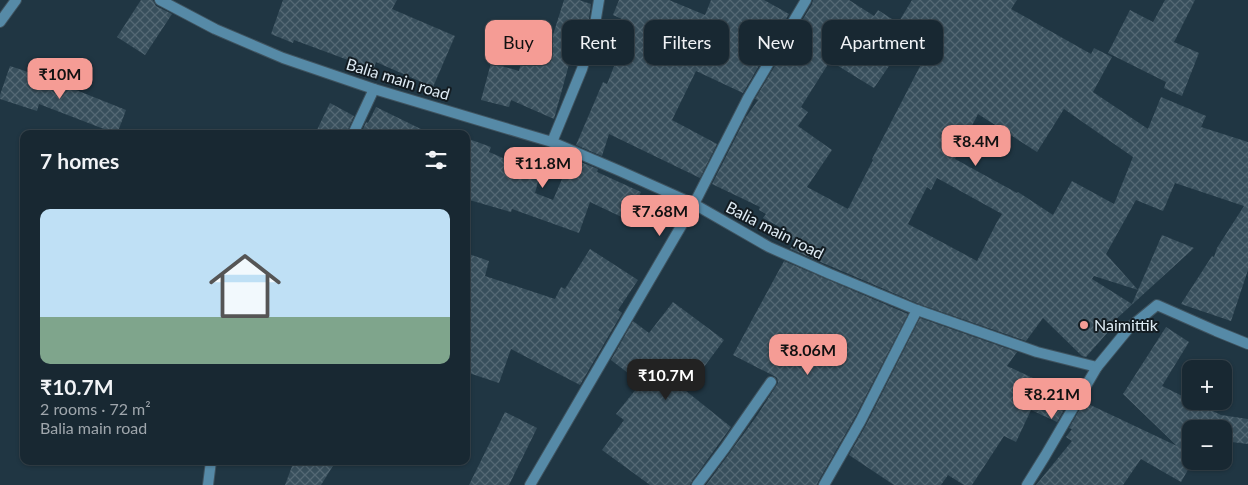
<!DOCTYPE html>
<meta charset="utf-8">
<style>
body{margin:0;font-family:Lato,sans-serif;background:#25343e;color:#f1f3f6;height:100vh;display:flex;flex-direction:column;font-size:19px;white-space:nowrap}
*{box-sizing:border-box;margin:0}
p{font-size:16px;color:#9fa6ac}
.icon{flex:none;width:28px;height:28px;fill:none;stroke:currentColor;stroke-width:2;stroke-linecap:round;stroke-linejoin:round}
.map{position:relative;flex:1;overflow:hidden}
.sheet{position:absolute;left:20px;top:130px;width:450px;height:335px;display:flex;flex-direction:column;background:#182832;border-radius:10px;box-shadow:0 1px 4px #0004,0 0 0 1px #36444d}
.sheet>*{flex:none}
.banner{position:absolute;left:485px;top:20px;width:475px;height:45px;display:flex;gap:10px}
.buttons{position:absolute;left:1182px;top:360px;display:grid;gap:10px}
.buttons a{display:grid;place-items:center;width:50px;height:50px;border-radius:10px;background:#182832;box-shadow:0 1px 4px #0004,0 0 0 1px #36444d;font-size:25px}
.price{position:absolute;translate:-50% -42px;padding:0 11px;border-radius:10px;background:#f59c95;color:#111;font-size:16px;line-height:32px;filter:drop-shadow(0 1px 2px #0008)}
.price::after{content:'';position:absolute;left:50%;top:30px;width:15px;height:11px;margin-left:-8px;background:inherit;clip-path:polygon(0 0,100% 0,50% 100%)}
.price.active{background:#222;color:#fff}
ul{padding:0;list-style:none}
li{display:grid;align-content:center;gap:10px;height:265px;padding:0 20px}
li+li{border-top:1px solid #36444d}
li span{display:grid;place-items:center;height:155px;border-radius:10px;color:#555}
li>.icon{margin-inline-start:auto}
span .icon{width:90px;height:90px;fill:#fffc;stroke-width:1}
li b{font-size:21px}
h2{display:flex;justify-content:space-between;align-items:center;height:60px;padding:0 20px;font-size:21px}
.chip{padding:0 18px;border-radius:10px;background:#182832;box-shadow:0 1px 4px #0004,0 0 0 1px #36444d;font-size:18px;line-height:45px}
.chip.active{background:#f59c95;color:#111}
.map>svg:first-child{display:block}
</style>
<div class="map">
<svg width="1248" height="485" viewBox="0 0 1248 485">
<defs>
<pattern id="building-cross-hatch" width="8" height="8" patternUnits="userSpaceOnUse" patternTransform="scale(1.25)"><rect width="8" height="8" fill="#384f5c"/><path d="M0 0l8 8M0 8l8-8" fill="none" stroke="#546874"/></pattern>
</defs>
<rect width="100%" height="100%" fill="#203643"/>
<!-- building -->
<g fill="url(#building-cross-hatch)" fill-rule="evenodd">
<path d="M141 0H153L156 6 172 14 145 55 117 37Z"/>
<path d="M283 0H397L392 9 455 36 433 87 376 62 373 71 347 64 348 60 294 40 293 43 271 34Z"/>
<path d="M564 0H579L591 4 589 19 586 26 580 24 554 119 511 100 509 107 481 100 491 63 519 71 529 31 552 38Z"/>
<path d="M619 0H669L705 15 711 0H764L789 14 743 93 696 71 672 120 717 144 700 178 609 134 602 156 576 145 603 82 607 84 631 23 613 15Z"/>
<path d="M813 0H849L874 16 878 10 898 23 912 0H1017L1011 9 1091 54 1094 48 1112 57 1093 92 1148 129 1161 97 1206 116 1201 127 1248 142V270L1231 321 1181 304 1212 256 1214 257 1217 248 1244 206 1175 183 1163 211 1136 200 1106 254 1138 290 1162 235 1194 248 1114 321 1116 323 1086 357 1082 356 1043 318 1026 341 919 304 790 249 795 241 788 238 791 233 763 218 766 214 759 210 760 207 712 184 746 117 758 100 755 99 812 4ZM910 35 930 47 872 159 873 160 848 209 807 187 832 150 798 126 808 112 801 107 830 61 874 88ZM1064 109 1133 157 1114 204 1072 181 1053 215 1018 192 1017 193 955 159 978 114 1037 152ZM937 178 1002 214 997 222 977 261 908 224 927 187 931 190ZM1094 276 1138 290 1132 304 1092 279Z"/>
<path d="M1165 0H1195L1174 42 1199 53 1182 96 1164 88 1166 82 1108 53 1130 10 1153 22Z"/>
<path d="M10 66 46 78 126 110 117 134 39 104 37 111 0 99V95Z"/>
<path d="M330 103 354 116 346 134H315Z"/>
<path d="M376 107 431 134H361L366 122 368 123Z"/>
<path d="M466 138 491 147 489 152 540 174 535 193 553 200 571 158 598 169 597 172 641 192 628 220 590 202 579 233 512 209 511 212 466 199Z"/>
<path d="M590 249 638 280 618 310 622 313 580 385 511 349 499 383 466 372V253L489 261 485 276 555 299 561 287 565 289Z"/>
<path d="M784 261 908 314 854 419 818 482 817 485H706L756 417 778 383 777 378 774 376 733 355Z"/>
<path d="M673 302 724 340 686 391 731 427 692 481 690 485H650L602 450 624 420 616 414 641 383 611 360 633 321 649 333Z"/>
<path d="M920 318 1017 352 1007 366 1072 396 1057 422 1031 410 1016 442 1004 436 972 485H964L948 475 941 485H894L849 455 866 425Z"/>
<path d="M1166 327 1189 342 1162 386 1221 415 1248 419V444L1224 441V429H1191V461H1193L1181 482 1141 459 1123 485H1036L1072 441 1066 437 1072 429 1069 428 1084 402 1177 446 1123 394Z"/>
<path d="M505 412 537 428 509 485H469Z"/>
<path d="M294 461H336L321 485H285Z"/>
</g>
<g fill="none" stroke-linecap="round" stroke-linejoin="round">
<defs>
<g id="minor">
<path d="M160 0 215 29 283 58 374 89 552 142 620 171 694 204 769 247 830 274 917 310 1037 352 1097 367 1129 328 1157 305 1216 331 1248 344"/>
<path d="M0 22 16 0"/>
<path d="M353 134 374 89"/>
<path d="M552 142 582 69 595 24 599 0"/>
<path d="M208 485 211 461"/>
<path d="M530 485 694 204 748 98 806 0"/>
<path d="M697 485 725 448 771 382"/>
<path d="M824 485 860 422 917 310"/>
<path d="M1027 485 1045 456 1097 367"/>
</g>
</defs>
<!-- minor casing -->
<use href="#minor" stroke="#3f535f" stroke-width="12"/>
<!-- minor -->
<use href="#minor" stroke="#568aa7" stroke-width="10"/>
</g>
<!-- markers -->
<circle fill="#f59c95" stroke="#131c22" stroke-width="2" cx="1084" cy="325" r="5"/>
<g text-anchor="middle" stroke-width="4" stroke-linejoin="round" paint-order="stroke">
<!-- street labels -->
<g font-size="16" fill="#dfecf5" stroke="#131c22">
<text transform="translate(398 79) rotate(17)" y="6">Balia main road</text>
<text transform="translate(775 230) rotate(27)" y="6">Balia main road</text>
</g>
<!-- poi labels -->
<g font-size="16" fill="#dfecf5" stroke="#131c22" text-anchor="start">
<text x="1094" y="331">Naimittik</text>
</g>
</g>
</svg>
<div class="buttons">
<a>+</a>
<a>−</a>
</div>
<b class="price" style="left:60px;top:100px">₹10M</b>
<b class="price" style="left:976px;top:167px">₹8.4M</b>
<b class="price" style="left:543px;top:189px">₹11.8M</b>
<b class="price" style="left:660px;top:237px">₹7.68M</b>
<b class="price" style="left:808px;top:376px">₹8.06M</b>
<b class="price active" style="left:666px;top:401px">₹10.7M</b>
<b class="price" style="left:1052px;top:420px">₹8.21M</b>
<div class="banner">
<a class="chip active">Buy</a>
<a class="chip">Rent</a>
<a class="chip">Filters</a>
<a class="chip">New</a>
<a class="chip">Apartment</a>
</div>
<section class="sheet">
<h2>7 homes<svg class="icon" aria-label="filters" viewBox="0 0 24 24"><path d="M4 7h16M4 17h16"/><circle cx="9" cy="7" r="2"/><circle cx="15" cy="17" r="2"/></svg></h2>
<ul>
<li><span style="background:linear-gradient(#bfe0f5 70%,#7fa58c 0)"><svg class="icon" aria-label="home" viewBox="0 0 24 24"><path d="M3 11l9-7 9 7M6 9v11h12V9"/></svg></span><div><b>₹10.7M</b><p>2 rooms · 72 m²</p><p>Balia main road</p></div></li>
</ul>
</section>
</div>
